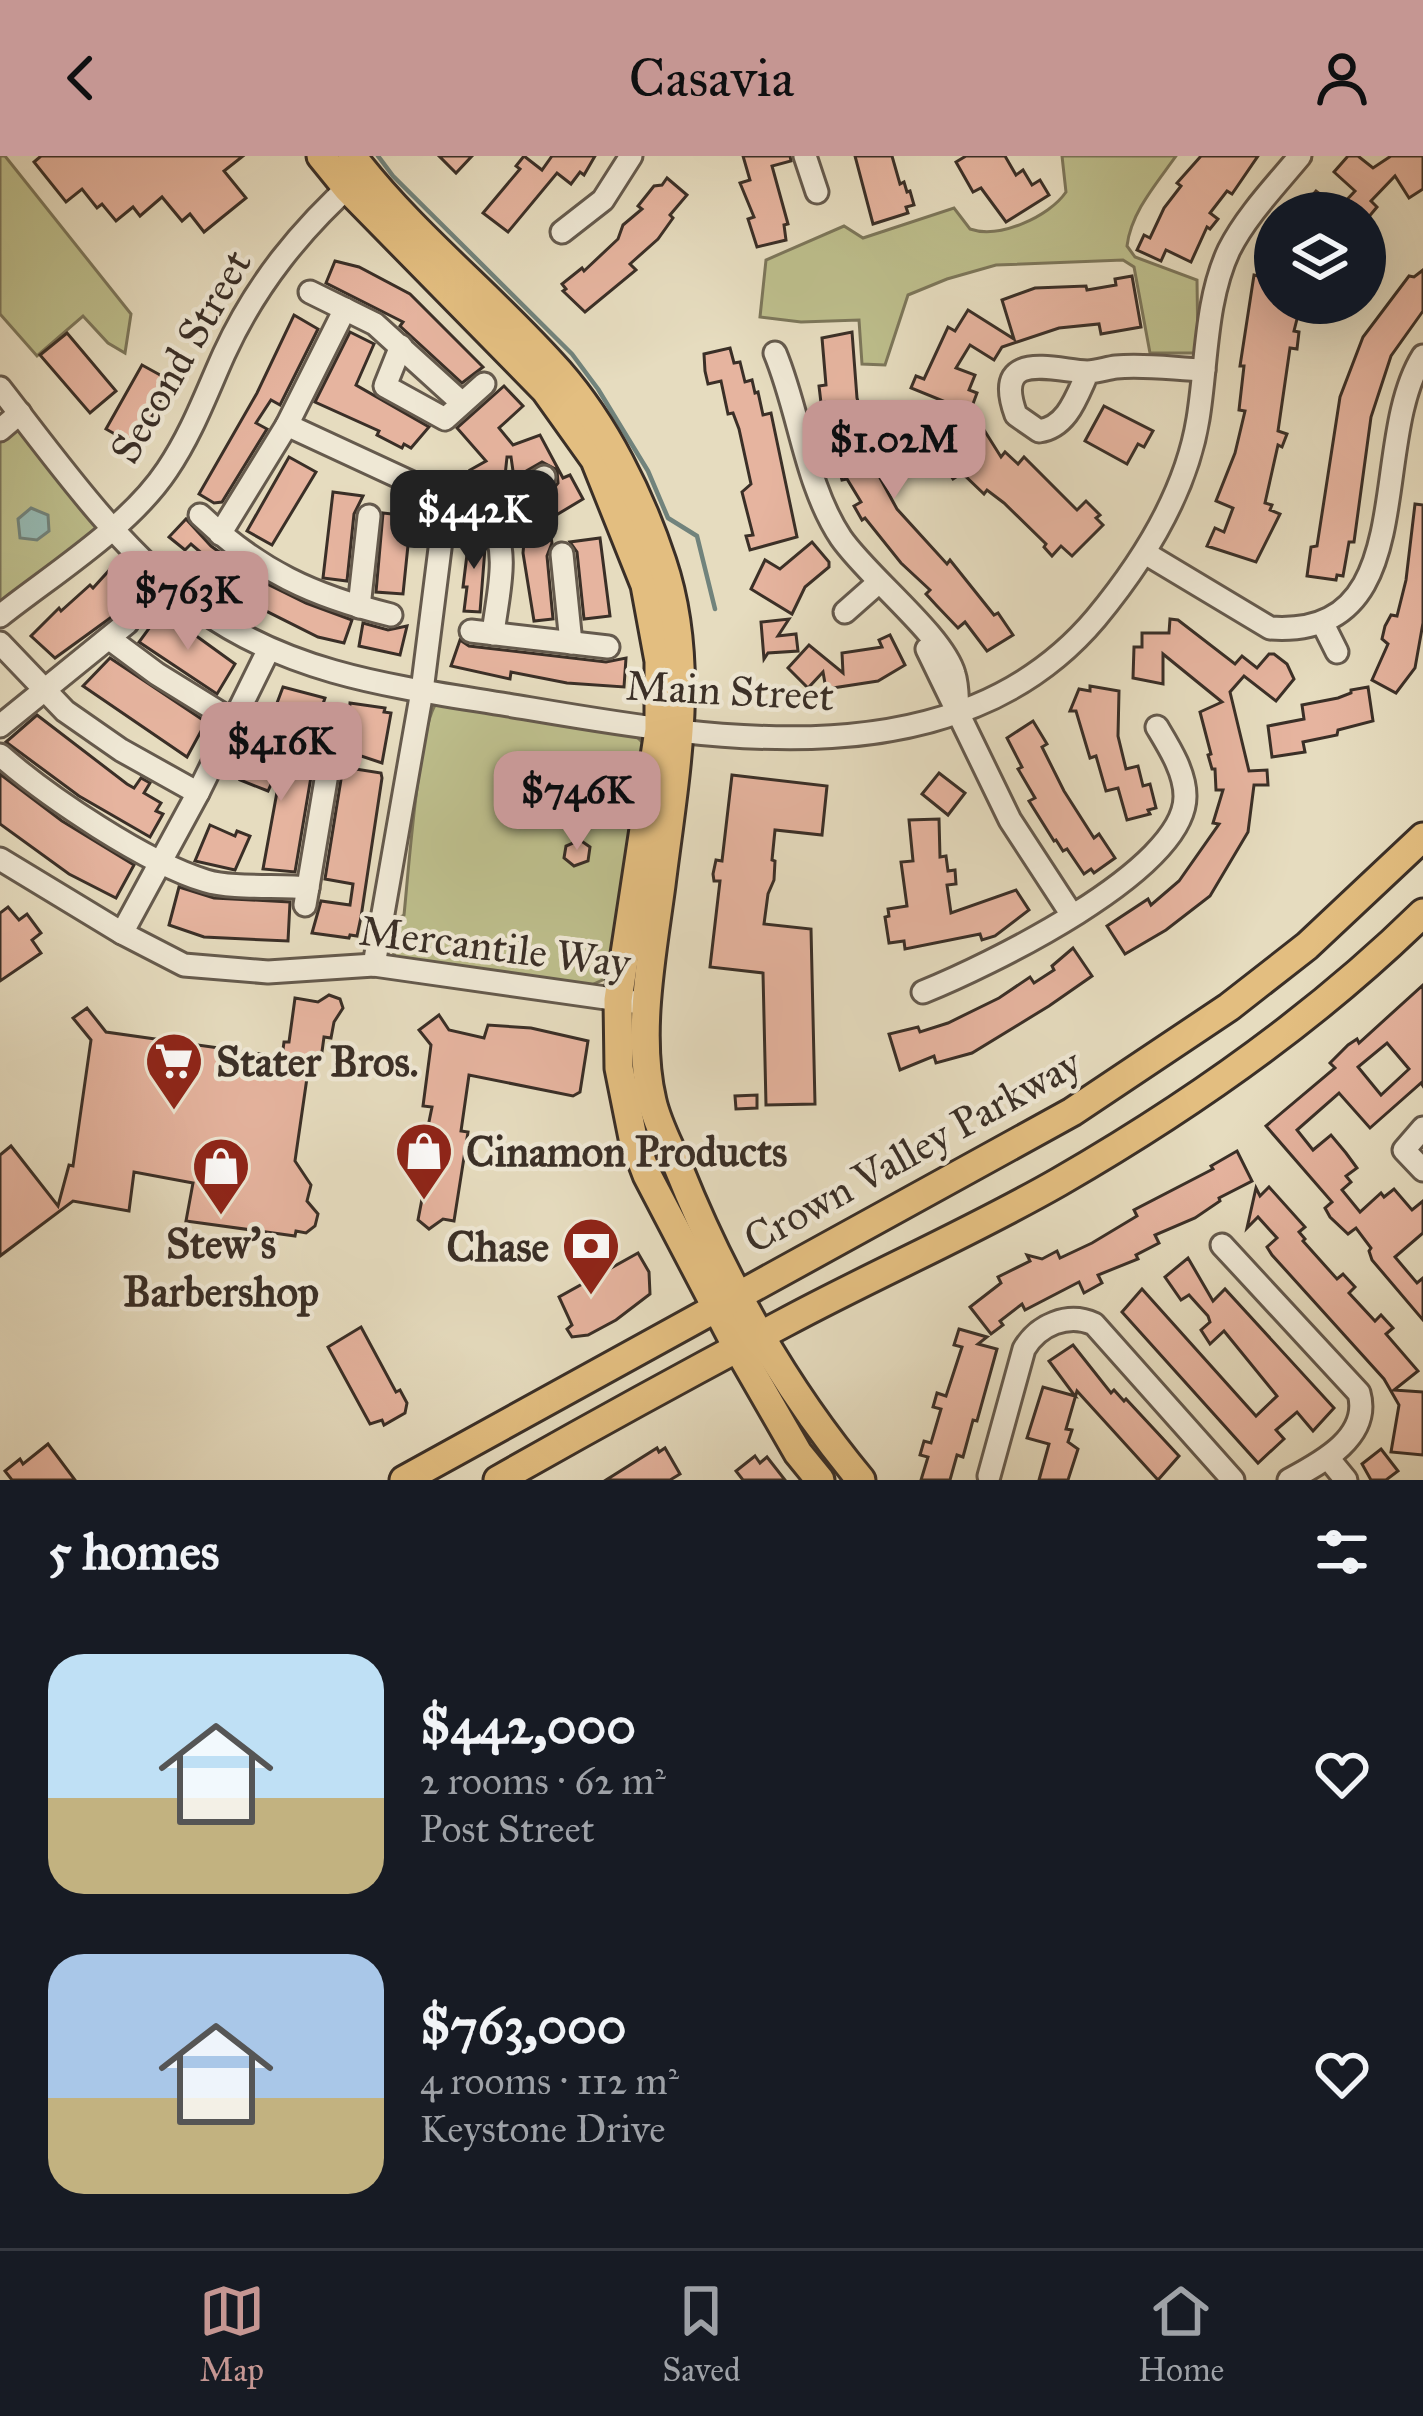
<!DOCTYPE html>
<meta charset="utf-8">
<style>
body{margin:0;font-family:"IM FELL Great Primer",serif;background:#242831;color:#f1f3f6;height:100vh;display:flex;flex-direction:column;font-size:45px;white-space:nowrap}
*{box-sizing:border-box;margin:0}
p{font-size:39px;color:#9ea1a6}
.icon{flex:none;width:66px;height:66px;fill:none;stroke:currentColor;stroke-width:2;stroke-linecap:round;stroke-linejoin:round}
.map{position:relative;height:1324px;overflow:hidden}
.sheet{display:flex;flex-direction:column;background:#171b24;flex:1}
.sheet>*{flex:none}
.controls{position:absolute;left:1254px;top:36px;display:grid;gap:24px}
.controls a{display:grid;place-items:center;width:132px;height:132px;border-radius:50%;background:#171b24;box-shadow:0 12px 48px #0002;font-size:60px}
.price{position:absolute;translate:-50% -102px;padding:0 27px;border-radius:24px;background:#c59692;color:#111;font-size:39px;line-height:78px;filter:drop-shadow(0 3px 6px #0008)}
.price::after{content:'';position:absolute;left:50%;top:72px;width:36px;height:27px;margin-left:-18px;background:inherit;clip-path:polygon(0 0,100% 0,50% 100%)}
.price.selected{background:#222;color:#fff}
ul{padding:0;list-style:none}
li{display:flex;align-items:center;gap:36px;height:300px;padding:0 48px}
li span{display:grid;place-items:center;flex:none;width:336px;height:240px;border-radius:36px;color:#555}
li>.icon{margin-inline-start:auto}
span .icon{width:144px;height:144px;fill:#fffc;stroke-width:1}
li b{font-size:51px}
h2{display:flex;justify-content:space-between;align-items:center;height:144px;padding:0 48px;font-size:51px}
header{display:flex;justify-content:space-between;align-items:center;height:156px;padding:0 48px;background:#c59692;color:#111;font-size:54px;font-weight:600}
.tab-bar{display:flex;justify-content:space-around;align-items:center;height:168px;border-top:3px solid #363941;background:#171b24;font-size:33px;color:#9ea1a6}
.tab-bar a{display:grid;justify-items:center;gap:6px}
.tab-bar .selected{color:#c59692}
.map>svg:first-child{display:block}
</style>
<header><svg class="icon" aria-label="back" viewBox="0 0 24 24"><path d="M15 5l-7 7 7 7"/></svg>Casavia<svg class="icon" aria-label="person" viewBox="0 0 24 24"><circle cx="12" cy="8" r="4"/><path d="M4 21q1-7 8-7t8 7"/></svg></header>
<div class="map">
<svg width="1423" height="1324" viewBox="0 0 1423 1324">
<rect width="100%" height="100%" fill="#e6dcbf"/>
<filter id="stains"><feTurbulence type="fractalNoise" baseFrequency=".00167" numOctaves="4"/><feColorMatrix values="0 0 0 0 .2 0 0 0 0 .09 0 0 0 0 .02 0 0 0 .5 -.17"/></filter>
<radialGradient id="worn" r=".72"><stop offset=".6" stop-color="#630" stop-opacity="0"/><stop offset="1" stop-color="#630" stop-opacity=".3"/></radialGradient>
<!-- green -->
<g fill="#bdbe8c" stroke="#7c765a" stroke-width="3">
<path d="M0 0H5L131 158 125 197 108 187 83 160 37 200 0 158Z"/>
<path d="M1062 0H1176C1157 27 1131 56 1127 90L1135 101 1197 124 1198 197H1150L1134 111 1123 104 996 109 947 123 908 139 885 209 862 208 859 164 801 166 760 161 766 104 844 70 863 82 954 52 970 73C999 83 1049 61 1066 36Z"/>
<path d="M16 268 99 370 0 451V281Z"/>
<path d="M445 545 632 576 645 589 609 821 587 831 398 804C387 791 393 779 396 764L404 759C408 721 419 569 436 548Z"/>
</g>
<!-- water -->
<path fill="#96bbb5" stroke="#71837c" stroke-width="3" d="M31 352 48 359 49 375 37 384 20 382 18 363Z"/>
<g fill="none" stroke-linecap="round" stroke-linejoin="round">
<!-- stream -->
<path stroke="#71837c" stroke-width="4.5" d="M378 0 393 20 572 198 598 233 648 315 668 362 697 380 715 453"/>
</g>
<!-- building -->
<g fill="#e6b49f" stroke="#3a2f27" stroke-width="3" fill-rule="evenodd">
<path d="M41 0H243L224 15 246 42 204 76 190 58 182 65 162 41 140 60 133 51 116 65 102 48 97 52 82 33 66 46 34 6Z"/>
<path d="M439 0H472L456 17Z"/>
<path d="M524 0 542 14 552 0H595L584 19 580 16 571 28 557 17 508 76 483 57 520 13 516 10Z"/>
<path d="M743 0H790L791 5 772 10 788 68 784 69 786 84 757 91 748 63 754 61 740 27 750 24Z"/>
<path d="M855 0H892L900 28 904 26 907 36 910 35 914 49 906 51 908 57 873 68Z"/>
<path d="M966 0H1005L1016 19 1023 14 1032 29 1040 24 1049 39 1006 66 981 32 973 36 956 6Z"/>
<path d="M1201 0H1258L1232 38 1227 35 1210 57 1218 63 1210 73 1207 71 1191 106 1166 94 1161 105 1137 94 1144 79 1150 82 1164 52 1181 30 1177 27Z"/>
<path d="M1348 0H1358L1373 12 1391 0H1423V33L1409 42 1395 20 1371 45 1377 51 1367 63 1365 57H1298L1316 35 1339 52 1355 35 1334 16Z"/>
<path d="M667 22 687 39 670 59 673 62 658 83 630 108 636 114 585 156 563 135 566 133 562 128 582 112 584 115 618 83 623 69 642 53 638 50 654 30 662 29Z"/>
<path d="M335 105 359 111 410 138 483 211 462 227 400 170 403 166 326 127Z"/>
<path d="M1423 114V155L1391 200 1371 261 1354 386H1349L1343 420 1337 419 1336 424 1307 420 1311 391 1317 390 1340 241 1363 181 1409 120 1414 121Z"/>
<path d="M1254 119 1275 124V147H1293L1292 154 1299 155 1294 175 1299 176 1297 193 1290 192 1278 275 1287 278 1282 291 1278 289 1265 347 1272 349 1270 354 1280 358 1256 406 1207 390 1215 372 1224 376 1233 352 1216 345 1235 297 1245 255 1239 254 1244 210H1240Z"/>
<path d="M1132 120 1141 171 1101 178 1099 168 1059 172 1002 191 994 204 970 189 956 212 975 219 969 234 977 237 970 256 911 232 916 220 924 223 948 171 955 175 968 154 1014 183 1002 144 1035 132 1086 130 1087 134 1116 129 1115 123Z"/>
<path d="M294 159 318 173 280 249 271 244 256 267 267 273 222 346 214 347 199 338 257 237Z"/>
<path d="M350 176 374 188 356 229 429 271 411 292 404 288 402 292 377 279 379 275 315 246Z"/>
<path d="M852 176 857 242 880 322 897 353 947 408 950 404 994 459 998 457 1013 479 987 495 965 466 958 472 937 450 926 438 930 434 901 407 865 362 862 364 854 350 861 346 847 323 842 324 828 272 832 271 826 246 821 247 819 230 826 229 822 182Z"/>
<path d="M67 177 116 235 90 257 40 199Z"/>
<path d="M730 192 734 207 740 206 745 226 752 224 755 237 758 236 763 259 771 257 797 381 750 394 746 380 753 379 742 336 751 328 739 273 733 257 728 258 721 225 708 228 705 215 704 198Z"/>
<path d="M142 209 171 225 136 290 106 273Z"/>
<path d="M504 230 523 250 499 272 513 289 540 279 563 322 570 319 583 343 548 364 552 387 547 400 553 463 534 465 523 397 524 386 532 385 519 355 553 333 558 327 557 314 542 306 514 322 511 301H507L504 329 483 339 470 314 486 305 457 272Z"/>
<path d="M1104 250 1153 275 1144 291 1138 288 1127 308 1085 285Z"/>
<path d="M974 258 1001 301 1005 296 1018 308 1024 301 1077 354 1086 345 1100 359 1096 362 1103 369 1072 400 1061 390 1052 400 1044 391 1046 388 1004 347 987 334 984 338 962 317 953 323 943 308 949 304 937 284Z"/>
<path d="M289 301 316 316 272 389 247 375Z"/>
<path d="M333 336 363 340 354 358 347 425 323 422Z"/>
<path d="M1415 348 1423 349V467L1415 512 1396 537 1372 524 1388 488 1382 483 1385 470 1391 459 1397 460 1406 424Z"/>
<path d="M383 357 411 360 403 438 376 436Z"/>
<path d="M186 363 211 390 257 423 306 447 352 464 344 487 318 481 238 441 198 408 205 400 191 388 185 394 169 381Z"/>
<path d="M470 374 479 375 485 392 480 456 464 455 467 431H463Z"/>
<path d="M600 382 610 460 584 463 577 396 570 386Z"/>
<path d="M812 386 829 406V411L805 431 792 458 751 433 765 404 780 413Z"/>
<path d="M114 409 141 435 124 452 55 502 31 480 59 452 61 455 90 429 93 432Z"/>
<path d="M166 458 235 508 217 538 139 486 158 460 162 463Z"/>
<path d="M789 463 778 480 796 478 798 495 768 497 764 503 761 466Z"/>
<path d="M1170 463 1178 464 1235 508 1242 500 1257 512 1269 498H1274L1287 508 1294 523 1276 545 1244 520 1230 536 1249 615 1267 614 1268 629H1254L1248 676 1210 740 1166 774 1125 798 1107 770 1148 743 1151 749 1179 725 1219 668 1213 667 1223 634H1216L1215 613H1212L1208 599 1211 598 1200 556 1222 546 1163 498V528L1133 522 1134 491H1142V477H1169Z"/>
<path d="M363 467 388 474 407 470 400 499 359 490Z"/>
<path d="M890 479 905 509 878 525 826 533 823 516 808 532 788 512 809 489 843 517 842 497 882 491 879 484Z"/>
<path d="M460 484 469 490 606 506 626 502 624 531 567 527 511 516 510 523 451 510Z"/>
<path d="M110 502 206 566 187 601 83 530Z"/>
<path d="M1090 530 1119 535 1118 580 1126 613 1138 610 1143 630 1150 628 1156 652 1148 654 1150 658 1127 664 1118 632 1106 635 1096 600 1090 602 1076 555H1070L1079 533 1090 535Z"/>
<path d="M283 531 325 542 313 577 271 563Z"/>
<path d="M1368 531 1373 565 1338 574 1337 579 1303 586 1305 596 1272 601 1268 570 1304 563 1302 549 1338 542 1351 537V534Z"/>
<path d="M350 547 385 552 384 556 391 557 382 607 346 595Z"/>
<path d="M37 559 127 628 134 632 141 622 150 627 144 637 161 647 156 655 163 658 150 681 79 640 6 586Z"/>
<path d="M1033 565 1047 588 1042 591 1064 635 1094 682 1099 678 1115 702 1094 717 1091 713 1084 718 1067 693 1063 695 1056 684 1054 685 1029 645 1035 642 1018 613 1022 611 1007 582Z"/>
<path d="M254 588 271 594 269 599 313 609 295 716 263 713 279 625 273 624 268 635 240 624Z"/>
<path d="M343 611 381 617 382 622 361 761 357 780 350 779 349 782 312 777 321 745 350 749 353 728 325 723Z"/>
<path d="M939 617 965 637 948 659 922 638Z"/>
<path d="M0 618 62 665 134 709 116 742 69 718 0 668Z"/>
<path d="M732 619 827 630 822 679 775 674 772 704 775 705 774 724 768 738 764 768 811 773 815 948 766 949 763 817 710 811 720 725H714L713 718 716 704 722 705Z"/>
<path d="M939 663 940 701 946 700 948 715 955 714 956 728 947 729 951 757 1016 734 1029 754 995 780 982 784 980 778 905 793 904 785 889 787 885 761 889 760 888 753 907 750 901 706 913 705 909 664Z"/>
<path d="M210 669 235 680 237 675 250 680 235 714 195 705Z"/>
<path d="M580 684 590 691 588 705 574 710 564 702 566 690Z"/>
<path d="M179 731 214 742 290 746 288 785 204 781 169 769Z"/>
<path d="M8 751 19 764 27 758 41 777 32 784 41 797 0 825V757Z"/>
<path d="M1073 792 1092 820 1049 850 972 897 936 907 934 900 900 914 889 878 918 871 920 876 948 867 999 842 1030 821 1034 827 1054 814 1052 810Z"/>
<path d="M1423 829V930L1421 927 1370 972 1339 937 1297 974 1313 994 1331 979 1346 997 1357 1012 1346 1020 1351 1026 1342 1034 1360 1056 1381 1037 1384 1041 1394 1033 1412 1054 1423 1045V1077L1395 1101 1417 1127 1423 1122V1164L1372 1104 1369 1095 1371 1092 1356 1072 1348 1078 1330 1061 1325 1052 1332 1046 1266 970 1335 912 1330 907 1348 889 1357 883 1359 887ZM1387 887 1409 913 1381 939 1358 911Z"/>
<path d="M329 839 340 843 343 852 334 866 331 882 324 881 321 903 310 901 295 1005 311 1029 307 1045 318 1058 315 1070 306 1077 296 1075 295 1080 186 1065 193 1027 134 1016 129 1055 73 1045 0 1100V999L11 990 58 1050 69 1009 73 1010 91 884 73 862 87 852 106 876 282 901 284 886H289L295 842 318 846Z"/>
<path d="M439 859 449 874 484 882 488 869 531 872 588 885 580 936 573 940 469 919 461 975 468 976 454 1065 443 1063 429 1073 418 1064 431 996 423 995 432 951 423 950 431 889 419 874Z"/>
<path d="M757 939V952L736 953 735 940Z"/>
<path d="M1237 995 1252 1025 1219 1042 1220 1045 1195 1062 1155 1079 1159 1087 1136 1099 1138 1103 1098 1119 1102 1127 1084 1137 1079 1126 1025 1154 1022 1148 1000 1165 1003 1169 991 1178 970 1151 1001 1127 998 1121 1030 1105 1027 1099 1042 1103 1057 1095 1060 1102 1092 1087 1137 1060 1134 1054 1213 1013 1211 1010Z"/>
<path d="M1269 1031 1305 1071 1299 1076 1305 1083 1303 1085 1337 1123 1343 1118 1355 1131 1349 1137 1375 1165 1381 1159 1393 1172 1386 1178 1418 1215 1394 1234 1423 1236V1299L1391 1296 1399 1249 1384 1223 1272 1099 1267 1091 1277 1082 1258 1061 1247 1072 1256 1032 1260 1040Z"/>
<path d="M638 1097 649 1116 650 1138 616 1164 588 1179 572 1181 567 1173 572 1169 559 1141Z"/>
<path d="M1188 1102 1213 1145 1225 1133 1334 1252 1313 1275 1297 1256 1276 1274 1284 1283 1258 1307 1122 1156 1142 1133 1256 1260 1277 1240 1224 1175 1210 1188 1201 1174 1210 1166 1208 1160 1189 1139 1181 1144 1165 1121Z"/>
<path d="M361 1171 396 1236 400 1234 407 1247 405 1257 384 1269 382 1264 370 1268 328 1191Z"/>
<path d="M959 1173 987 1181 978 1188 997 1193 977 1265 973 1264 963 1301 957 1299 950 1324H921L928 1301 920 1299 924 1285 931 1287 941 1253 933 1251 937 1237 946 1240 962 1191 954 1189Z"/>
<path d="M1073 1189 1111 1237 1114 1234 1124 1245 1126 1243 1179 1300 1158 1324 1077 1235 1066 1273 1072 1274 1068 1286 1078 1293 1068 1324H1039L1049 1288 1027 1282 1043 1231 1075 1240 1049 1205Z"/>
<path d="M48 1288 75 1324H12L5 1315 20 1303 23 1308Z"/>
<path d="M657 1292 659 1296 665 1292 680 1318 670 1324H606Z"/>
<path d="M1381 1293 1398 1315 1386 1324H1371L1362 1308Z"/>
<path d="M755 1300 760 1307 767 1301 785 1324H743L736 1315Z"/>
</g>
<g fill="none" stroke-linecap="round" stroke-linejoin="round">
<defs>
<g id="minor">
<path d="M805 0 817 36"/>
<path d="M562 76 603 44 631 0"/>
<path d="M310 136 375 168 462 247"/>
<path d="M401 190 385 230 445 263 484 228"/>
<path d="M775 197C800 257 805 328 841 382 868 421 943 479 954 518 958 530 957 544 958 556"/>
<path d="M1088 216C1077 239 1068 271 1039 275L1016 259C992 193 1052 214 1087 216 1097 216 1107 212 1116 211 1144 208 1175 213 1204 214"/>
<path d="M0 232C60 309 120 395 200 453 294 520 398 531 508 549 698 581 953 632 1096 462 1144 404 1186 337 1198 263 1207 208 1205 145 1229 94 1246 60 1276 29 1300 0"/>
<path d="M287 269 490 363C511 395 497 441 493 478"/>
<path d="M0 274 20 257"/>
<path d="M200 359C259 415 313 440 391 459"/>
<path d="M483 360 544 321"/>
<path d="M220 378 287 269 345 153"/>
<path d="M1145 397 1270 472C1423 483 1367 289 1423 200"/>
<path d="M562 398 571 487"/>
<path d="M359 451 369 360"/>
<path d="M845 456 879 426"/>
<path d="M0 460C53 418 129 371 167 314 192 277 206 238 224 198 256 128 301 73 358 22"/>
<path d="M1323 468 1337 496"/>
<path d="M471 475 608 491"/>
<path d="M110 483 157 518 233 565 332 600"/>
<path d="M0 487 65 555 121 594 198 637"/>
<path d="M927 493 1010 664 1072 759"/>
<path d="M0 570 127 467"/>
<path d="M0 599C48 641 146 707 206 725 232 733 279 729 308 732"/>
<path d="M0 703 122 777 184 809 268 816 374 809 634 846"/>
<path d="M305 749 335 570"/>
<path d="M122 777 198 637 269 493"/>
<path d="M374 809 422 535 446 345"/>
<path d="M923 836C985 811 1186 715 1185 640 1185 616 1169 591 1157 571"/>
<path d="M1423 972 1404 994 1423 1014"/>
<path d="M1222 1089 1359 1237C1371 1280 1323 1306 1289 1324"/>
<path d="M1328 1302 1346 1324"/>
<path d="M989 1320 1024 1193C1038 1169 1068 1156 1094 1168L1233 1324"/>
</g>
<g id="major">
<path d="M321 0 347 32 545 234 595 304 645 429 659 505V574L618 844 619 912 633 982 647 1019 737 1191 798 1297 820 1324"/>
<path d="M352 0C412 79 493 141 559 216 605 269 640 339 662 406 697 510 674 623 661 729 652 797 636 878 652 945 657 968 670 991 679 1013 723 1123 785 1233 861 1324"/>
<path d="M404 1324 1072 956 1229 851 1307 790 1423 681"/>
<path d="M498 1324C593 1270 688 1218 784 1167 875 1118 970 1077 1059 1026 1189 951 1316 862 1423 757"/>
</g>
</defs>
<!-- minor casing -->
<use href="#minor" stroke="#655a4d" stroke-width="27"/>
<!-- major casing -->
<use href="#major" stroke="#3a2f27" stroke-width="33"/>
<!-- minor -->
<use href="#minor" stroke="#efe8d5" stroke-width="21"/>
<!-- major -->
<use href="#major" stroke="#e3be80" stroke-width="27"/>
</g>
<!-- icons -->
<defs>
<symbol id="supermarket-pin" viewBox="-11 -11 22 30"><path d="M0 17L-7.5 6A9.5 9.5 0 1 1 7.5 6Z" fill="#8f2418" stroke="#efe8d5"/><path d="M-6-5.5h2.5l.6 2H6L4.5 2H-2.5L-4.4-4H-6ZM-1.5 3.2a1.3 1.3 0 1 0 .1 0ZM3 3.2a1.3 1.3 0 1 0 .1 0Z" fill="#fff"/></symbol>
<symbol id="shop-pin" viewBox="-11 -11 22 30"><path d="M0 17L-7.5 6A9.5 9.5 0 1 1 7.5 6Z" fill="#8f2418" stroke="#efe8d5"/><path d="M-5-2.5h2.3a2.7 3.5 0 0 1 5.4 0H5L5.5 6h-11ZM-1.5-2.5h3a1.5 2.3 0 0 0-3 0Z" fill="#fff"/></symbol>
<symbol id="bank-pin" viewBox="-11 -11 22 30"><path d="M0 17L-7.5 6A9.5 9.5 0 1 1 7.5 6Z" fill="#8f2418" stroke="#efe8d5"/><path d="M-6-4H6V4H-6ZM0-2.3a2.3 2.3 0 1 0 0 4.6a2.3 2.3 0 1 0 0-4.6Z" fill="#fff"/></symbol>
</defs>
<g fill-rule="evenodd">
<use href="#supermarket-pin" x="141" y="872" width="66" height="90"/>
<use href="#shop-pin" x="391" y="962" width="66" height="90"/>
<use href="#shop-pin" x="188" y="977" width="66" height="90"/>
<use href="#bank-pin" x="558" y="1057" width="66" height="90"/>
</g>
<g text-anchor="middle" stroke-width="9" stroke-linejoin="round" paint-order="stroke">
<!-- street labels -->
<g font-size="42" fill="#3a2f27" stroke="#efe8d5">
<text transform="translate(180 200) rotate(-60)" y="15">Second Street</text>
<text transform="translate(730 534) rotate(3)" y="15">Main Street</text>
<text transform="translate(495 790) rotate(7)" y="15">Mercantile Way</text>
<text transform="translate(912 994) rotate(-29)" y="15">Crown Valley Parkway</text>
</g>
<!-- poi labels -->
<g font-size="42" font-weight="bold" fill="#3a2f27" stroke="#efe8d5" text-anchor="start">
<text x="216" y="920">Stater Bros.</text>
<text x="466" y="1010">Cinamon Products</text>
<text x="221" y="1102" text-anchor="middle">Stew's<tspan x="221" dy="48">Barbershop</tspan></text>
<text x="549" y="1105" text-anchor="end">Chase</text>
</g>
</g>
<rect width="100%" height="100%" filter="url(#stains)"/>
<rect width="100%" height="100%" fill="url(#worn)"/>
</svg>
<div class="controls">
<a><svg class="icon" aria-label="layers" viewBox="0 0 24 24"><path d="M12 4l9 5-9 5-9-5zM3 14l9 5 9-5"/></svg></a>
</div>
<b class="price" style="left:894px;top:346px">$1.02M</b>
<b class="price selected" style="left:474px;top:416px">$442K</b>
<b class="price" style="left:188px;top:497px">$763K</b>
<b class="price" style="left:281px;top:648px">$416K</b>
<b class="price" style="left:577px;top:697px">$746K</b>
</div>
<section class="sheet">
<h2>5 homes<svg class="icon" aria-label="filters" viewBox="0 0 24 24"><path d="M4 7h16M4 17h16"/><circle cx="9" cy="7" r="2"/><circle cx="15" cy="17" r="2"/></svg></h2>
<ul>
<li><span style="background:linear-gradient(#bfe0f5 60%,#c2b280 0)"><svg class="icon" aria-label="home" viewBox="0 0 24 24"><path d="M3 11l9-7 9 7M6 9v11h12V9"/></svg></span><div><b>$442,000</b><p>2 rooms · 62 m²</p><p>Post Street</p></div><svg class="icon" aria-label="heart" viewBox="0 0 24 24"><path d="M12 20l-8-8c-3-5 5-10 8-4 3-6 11-1 8 4z"/></svg></li>
<li><span style="background:linear-gradient(#a9c7e8 60%,#c2b280 0)"><svg class="icon" aria-label="home" viewBox="0 0 24 24"><path d="M3 11l9-7 9 7M6 9v11h12V9"/></svg></span><div><b>$763,000</b><p>4 rooms · 112 m²</p><p>Keystone Drive</p></div><svg class="icon" aria-label="heart" viewBox="0 0 24 24"><path d="M12 20l-8-8c-3-5 5-10 8-4 3-6 11-1 8 4z"/></svg></li>
</ul>
</section>
<nav class="tab-bar">
<a class="selected"><svg class="icon" aria-label="map" viewBox="0 0 24 24"><path d="M3 6l6-2 6 2 6-2v14l-6 2-6-2-6 2zM9 4v14M15 6v14"/></svg>Map</a>
<a><svg class="icon" aria-label="saved" viewBox="0 0 24 24"><path d="M7 4h10v16l-5-4-5 4z"/></svg>Saved</a>
<a><svg class="icon" aria-label="home" viewBox="0 0 24 24"><path d="M3 11l9-7 9 7M6 9v11h12V9"/></svg>Home</a>
</nav>
